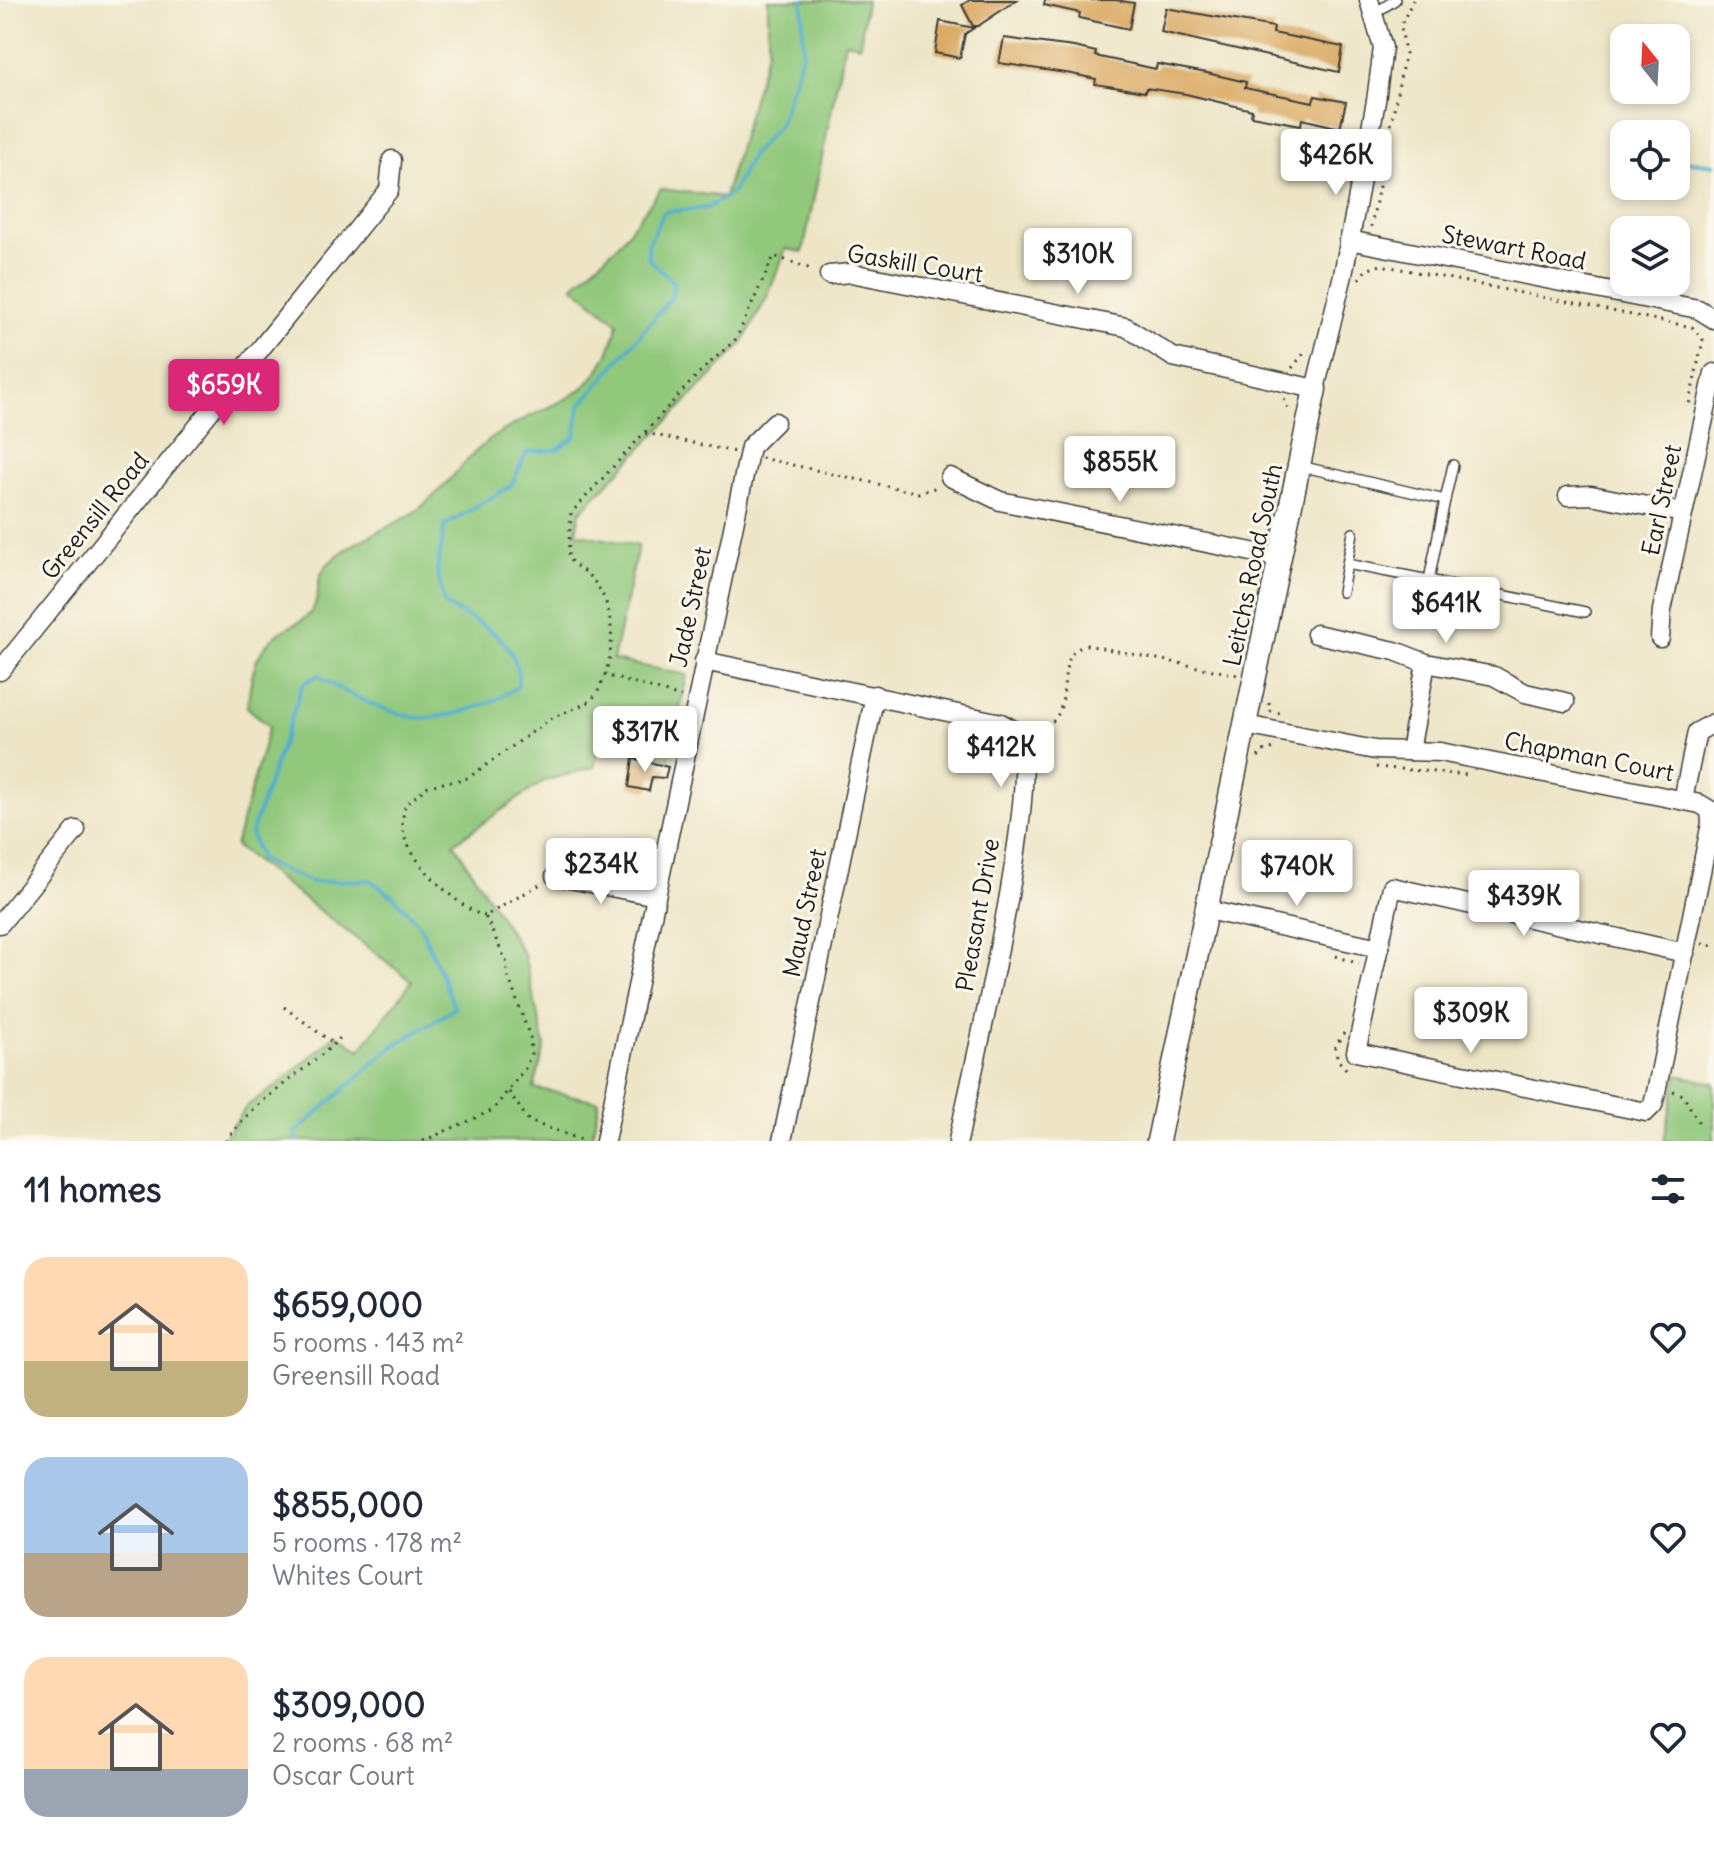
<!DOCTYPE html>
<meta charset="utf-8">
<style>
body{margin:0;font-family:Delius,sans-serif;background:#f2f2f3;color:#1f2937;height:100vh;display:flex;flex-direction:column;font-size:30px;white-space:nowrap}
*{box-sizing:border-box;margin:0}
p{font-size:26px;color:#747a83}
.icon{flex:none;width:44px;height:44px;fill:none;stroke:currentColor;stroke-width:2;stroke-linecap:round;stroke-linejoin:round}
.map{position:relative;height:1141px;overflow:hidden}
.sheet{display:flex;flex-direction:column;background:#fff;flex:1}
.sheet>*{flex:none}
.needle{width:52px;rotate:342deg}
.tools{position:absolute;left:1610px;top:24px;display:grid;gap:16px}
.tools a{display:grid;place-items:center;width:80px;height:80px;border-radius:16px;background:#fff;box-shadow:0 4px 12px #0003;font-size:40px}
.price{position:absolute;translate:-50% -68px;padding:0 18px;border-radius:8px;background:#fff;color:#222;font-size:26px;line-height:52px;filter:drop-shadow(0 2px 4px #0008)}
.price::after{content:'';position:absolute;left:50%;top:48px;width:24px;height:18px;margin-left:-12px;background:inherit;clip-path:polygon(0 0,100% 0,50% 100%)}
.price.active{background:#db2777;color:#fff}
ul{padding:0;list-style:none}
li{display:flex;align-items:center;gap:24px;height:200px;padding:0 24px}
li span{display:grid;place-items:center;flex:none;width:224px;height:160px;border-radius:24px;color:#555}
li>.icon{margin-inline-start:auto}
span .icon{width:96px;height:96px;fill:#fffc;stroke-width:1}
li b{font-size:34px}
h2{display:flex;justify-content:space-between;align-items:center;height:96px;padding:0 24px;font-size:34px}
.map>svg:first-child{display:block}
</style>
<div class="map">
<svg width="1714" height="1141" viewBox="0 0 1714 1141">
<rect width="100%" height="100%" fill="#fbf7ec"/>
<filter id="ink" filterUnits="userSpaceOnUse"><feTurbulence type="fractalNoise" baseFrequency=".0125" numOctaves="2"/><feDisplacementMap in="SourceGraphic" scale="16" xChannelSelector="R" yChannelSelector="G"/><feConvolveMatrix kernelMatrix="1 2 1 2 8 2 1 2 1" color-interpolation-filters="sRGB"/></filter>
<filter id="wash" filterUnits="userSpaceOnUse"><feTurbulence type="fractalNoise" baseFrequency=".006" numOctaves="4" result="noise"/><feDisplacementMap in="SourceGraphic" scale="32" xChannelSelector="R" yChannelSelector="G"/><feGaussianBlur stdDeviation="1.8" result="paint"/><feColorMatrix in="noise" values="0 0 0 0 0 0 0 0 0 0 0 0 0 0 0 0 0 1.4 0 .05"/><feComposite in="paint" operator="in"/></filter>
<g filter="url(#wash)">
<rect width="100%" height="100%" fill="#ede5c6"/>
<!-- green -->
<g fill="#91c87c" stroke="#56724c" stroke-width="2">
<path d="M768 0H866L860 45 845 42 803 252 786 249 768 295 742 344 580 512 576 533 638 546 613 660 687 675 669 760 599 746 594 767 544 781 454 843 524 955 545 1046 534 1088 599 1101 591 1141H222L247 1106 279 1084 337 1034 360 1050 412 981 235 846 269 726 247 707C252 675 253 648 284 630 294 624 307 620 313 609 321 595 314 578 328 564 351 540 388 530 416 511 446 490 465 456 495 436 555 396 598 406 618 323L573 286 618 245 661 189 724 197 768 48Z"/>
<path d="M1677 1075 1714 1083V1141H1664Z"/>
</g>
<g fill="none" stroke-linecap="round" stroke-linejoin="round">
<!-- stream -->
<g stroke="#4faecd" stroke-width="4">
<path d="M1676 160 1714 165"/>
<path d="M298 1141 295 1133 392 1047 455 1008 420 925 394 897 370 880 311 882 261 861 251 834 303 684 318 675C340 692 398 719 426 718 457 716 494 704 518 686 520 637 482 626 445 605L437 572 445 525 511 486 527 452 556 450 575 437 580 406 671 298 674 283 648 258V245L664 212 707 208 732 193 752 154 779 125 803 52V0"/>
</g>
</g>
<g id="blocks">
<!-- building -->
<g fill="#d9a55c">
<path d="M970 0H1017L978 26H973L962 5Z"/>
<path d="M1045 0H1116L1134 3 1129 29 1079 18 1080 13 1044 5Z"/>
<path d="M1166 8 1274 27 1273 33 1343 47 1339 72 1161 32Z"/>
<path d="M940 21 974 28 965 34 960 58 935 53Z"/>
<path d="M1004 38 1074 47 1096 52 1095 56 1156 69 1157 64 1207 73 1246 82 1245 88 1313 102 1315 96 1346 102 1340 128 1302 119 1301 125 1251 116 1252 110 1186 94 1146 88 1145 92 1095 84 1096 79 1072 74 999 63Z"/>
<path d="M633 758 668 767 665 778 652 777 649 791 629 787Z"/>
</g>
</g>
</g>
<g filter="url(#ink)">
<use href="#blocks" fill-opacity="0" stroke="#3b3a36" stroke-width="2"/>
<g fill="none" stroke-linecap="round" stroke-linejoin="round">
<defs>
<g id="service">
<path d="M1375 13 1395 0"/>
<path d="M1300 466 1445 500 1453 465"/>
<path d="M1353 533 1347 564 1429 580 1445 500"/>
<path d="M1429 580 1585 612"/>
<path d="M1342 592 1347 564"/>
</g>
<g id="minor">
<path d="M1349 240 1698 309 1714 319"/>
<path d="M829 275 851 273 1126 327 1173 357 1315 389 1343 275 1376 101 1383 48 1369 0"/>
<path d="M950 477 1000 501 1281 558"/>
<path d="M1568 496 1591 495 1683 513"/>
<path d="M1316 634 1395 651 1426 663 1494 676 1525 693 1565 702"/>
<path d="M1660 638 1662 610 1714 373"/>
<path d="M704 661 1001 723 1019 733C1043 782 972 1071 958 1141"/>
<path d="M0 671 389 190 392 160"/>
<path d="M1245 725 1375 750 1440 752 1700 804 1710 810 1711 823 1656 1092 1653 1105 1646 1112 1356 1052 1392 887 1685 953"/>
<path d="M1410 751 1426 663"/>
<path d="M1683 800 1697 732 1714 723"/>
<path d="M555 876 656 896"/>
<path d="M1207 910 1379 948"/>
<path d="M0 924 76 830"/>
<path d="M605 1141 750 447 775 422"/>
<path d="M782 1141 875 695"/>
</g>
<path id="tertiary" d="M1158 1141 1315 389"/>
</defs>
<!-- service casing -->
<use href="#service" stroke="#3b3a36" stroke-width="12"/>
<!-- minor casing -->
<use href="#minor" stroke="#3b3a36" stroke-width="21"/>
<!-- tertiary casing -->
<use href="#tertiary" stroke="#3b3a36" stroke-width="25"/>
<!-- path -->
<g stroke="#3b3a36" stroke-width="3" stroke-dasharray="2 6" stroke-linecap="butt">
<path d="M1371 227 1405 53 1401 25 1413 0"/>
<path d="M1359 279 1366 270 1381 265 1692 327 1703 340 1688 409"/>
<path d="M1292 368 1305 352"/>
<path d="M1284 399 1290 413"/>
<path d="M645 433 735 452"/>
<path d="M761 458 919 493 937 487"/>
<path d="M605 675C615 644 615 605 592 579 585 571 575 566 568 558L571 513 699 373 736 339 774 256 814 270"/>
<path d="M1269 703 1270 711 1283 714"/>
<path d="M1034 737C1041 731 1052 724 1057 716 1071 693 1055 653 1087 645L1238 675"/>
<path d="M1258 757 1263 751 1275 748"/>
<path d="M1376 767 1468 775"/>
<path d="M485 916C459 910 407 858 403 831 401 823 404 813 405 805L428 786 468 778 552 718 587 703 597 694 605 675 681 697"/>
<path d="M1702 944 1714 946"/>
<path d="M1336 956 1359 964"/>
<path d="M284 1007 334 1044"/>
<path d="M1344 1033 1335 1047 1338 1060 1347 1070"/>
<path d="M1673 1091 1683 1095 1699 1123"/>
<path d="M509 1092 529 1121 585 1141"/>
<path d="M226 1141C255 1098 304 1074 341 1037"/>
<path d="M423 1141 493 1110 526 1067 531 1053 530 1037 507 973 506 961 485 916 541 884"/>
</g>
<!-- service -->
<use href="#service" stroke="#fff" stroke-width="9"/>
<!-- minor -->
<use href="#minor" stroke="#fff" stroke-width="18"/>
<!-- tertiary -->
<use href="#tertiary" stroke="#fff" stroke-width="22"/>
</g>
</g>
<g text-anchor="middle" stroke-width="6" stroke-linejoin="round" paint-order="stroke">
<!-- street labels -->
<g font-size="24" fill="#1c1c1c" stroke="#fbf7ec">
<text transform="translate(1514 248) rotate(11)" y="8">Stewart Road</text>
<text transform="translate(915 264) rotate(9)" y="8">Gaskill Court</text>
<text transform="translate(1662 500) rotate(-78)" y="8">Earl Street</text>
<text transform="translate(95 516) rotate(-51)" y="8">Greensill Road</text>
<text transform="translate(1253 565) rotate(-78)" y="8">Leitchs Road South</text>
<text transform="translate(691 607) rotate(-78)" y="8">Jade Street</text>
<text transform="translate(1589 757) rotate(11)" y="8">Chapman Court</text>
<text transform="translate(805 913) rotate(-78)" y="8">Maud Street</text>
<text transform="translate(978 915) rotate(-80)" y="8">Pleasant Drive</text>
</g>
</g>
</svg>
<div class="tools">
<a><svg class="needle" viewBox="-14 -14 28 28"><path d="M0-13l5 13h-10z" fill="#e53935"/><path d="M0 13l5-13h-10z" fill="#747a83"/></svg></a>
<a><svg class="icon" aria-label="locate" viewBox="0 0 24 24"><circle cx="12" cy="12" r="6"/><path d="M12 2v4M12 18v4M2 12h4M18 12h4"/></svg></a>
<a><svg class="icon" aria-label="layers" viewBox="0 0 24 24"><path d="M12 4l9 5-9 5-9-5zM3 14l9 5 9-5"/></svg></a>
</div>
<b class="price" style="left:1336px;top:197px">$426K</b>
<b class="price" style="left:1078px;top:296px">$310K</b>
<b class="price active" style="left:224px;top:427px">$659K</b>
<b class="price" style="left:1120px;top:504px">$855K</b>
<b class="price" style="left:1446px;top:645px">$641K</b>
<b class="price" style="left:645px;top:774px">$317K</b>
<b class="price" style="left:1001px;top:789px">$412K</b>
<b class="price" style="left:601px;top:906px">$234K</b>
<b class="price" style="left:1297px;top:908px">$740K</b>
<b class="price" style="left:1524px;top:938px">$439K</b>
<b class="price" style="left:1471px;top:1055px">$309K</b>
</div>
<section class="sheet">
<h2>11 homes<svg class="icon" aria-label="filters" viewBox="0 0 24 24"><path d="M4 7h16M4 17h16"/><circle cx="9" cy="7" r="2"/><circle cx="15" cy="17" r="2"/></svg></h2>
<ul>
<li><span style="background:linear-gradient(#ffd9b3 65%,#c2b280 0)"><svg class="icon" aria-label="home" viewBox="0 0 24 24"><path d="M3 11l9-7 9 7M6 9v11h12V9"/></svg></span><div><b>$659,000</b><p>5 rooms · 143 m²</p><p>Greensill Road</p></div><svg class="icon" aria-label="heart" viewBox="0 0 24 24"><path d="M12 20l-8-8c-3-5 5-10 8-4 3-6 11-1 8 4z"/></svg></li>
<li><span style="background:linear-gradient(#a9c7e8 60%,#b9a48a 0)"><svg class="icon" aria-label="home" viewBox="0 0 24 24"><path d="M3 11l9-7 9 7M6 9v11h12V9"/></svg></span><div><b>$855,000</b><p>5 rooms · 178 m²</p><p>Whites Court</p></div><svg class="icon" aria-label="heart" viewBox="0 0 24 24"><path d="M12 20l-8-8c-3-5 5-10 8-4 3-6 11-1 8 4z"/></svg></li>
<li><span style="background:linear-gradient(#ffd9b3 70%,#9aa5b1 0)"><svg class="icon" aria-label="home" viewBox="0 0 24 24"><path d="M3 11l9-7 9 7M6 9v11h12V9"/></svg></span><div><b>$309,000</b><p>2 rooms · 68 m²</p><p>Oscar Court</p></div><svg class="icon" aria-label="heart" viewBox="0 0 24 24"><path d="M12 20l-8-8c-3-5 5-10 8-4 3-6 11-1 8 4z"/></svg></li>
</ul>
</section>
